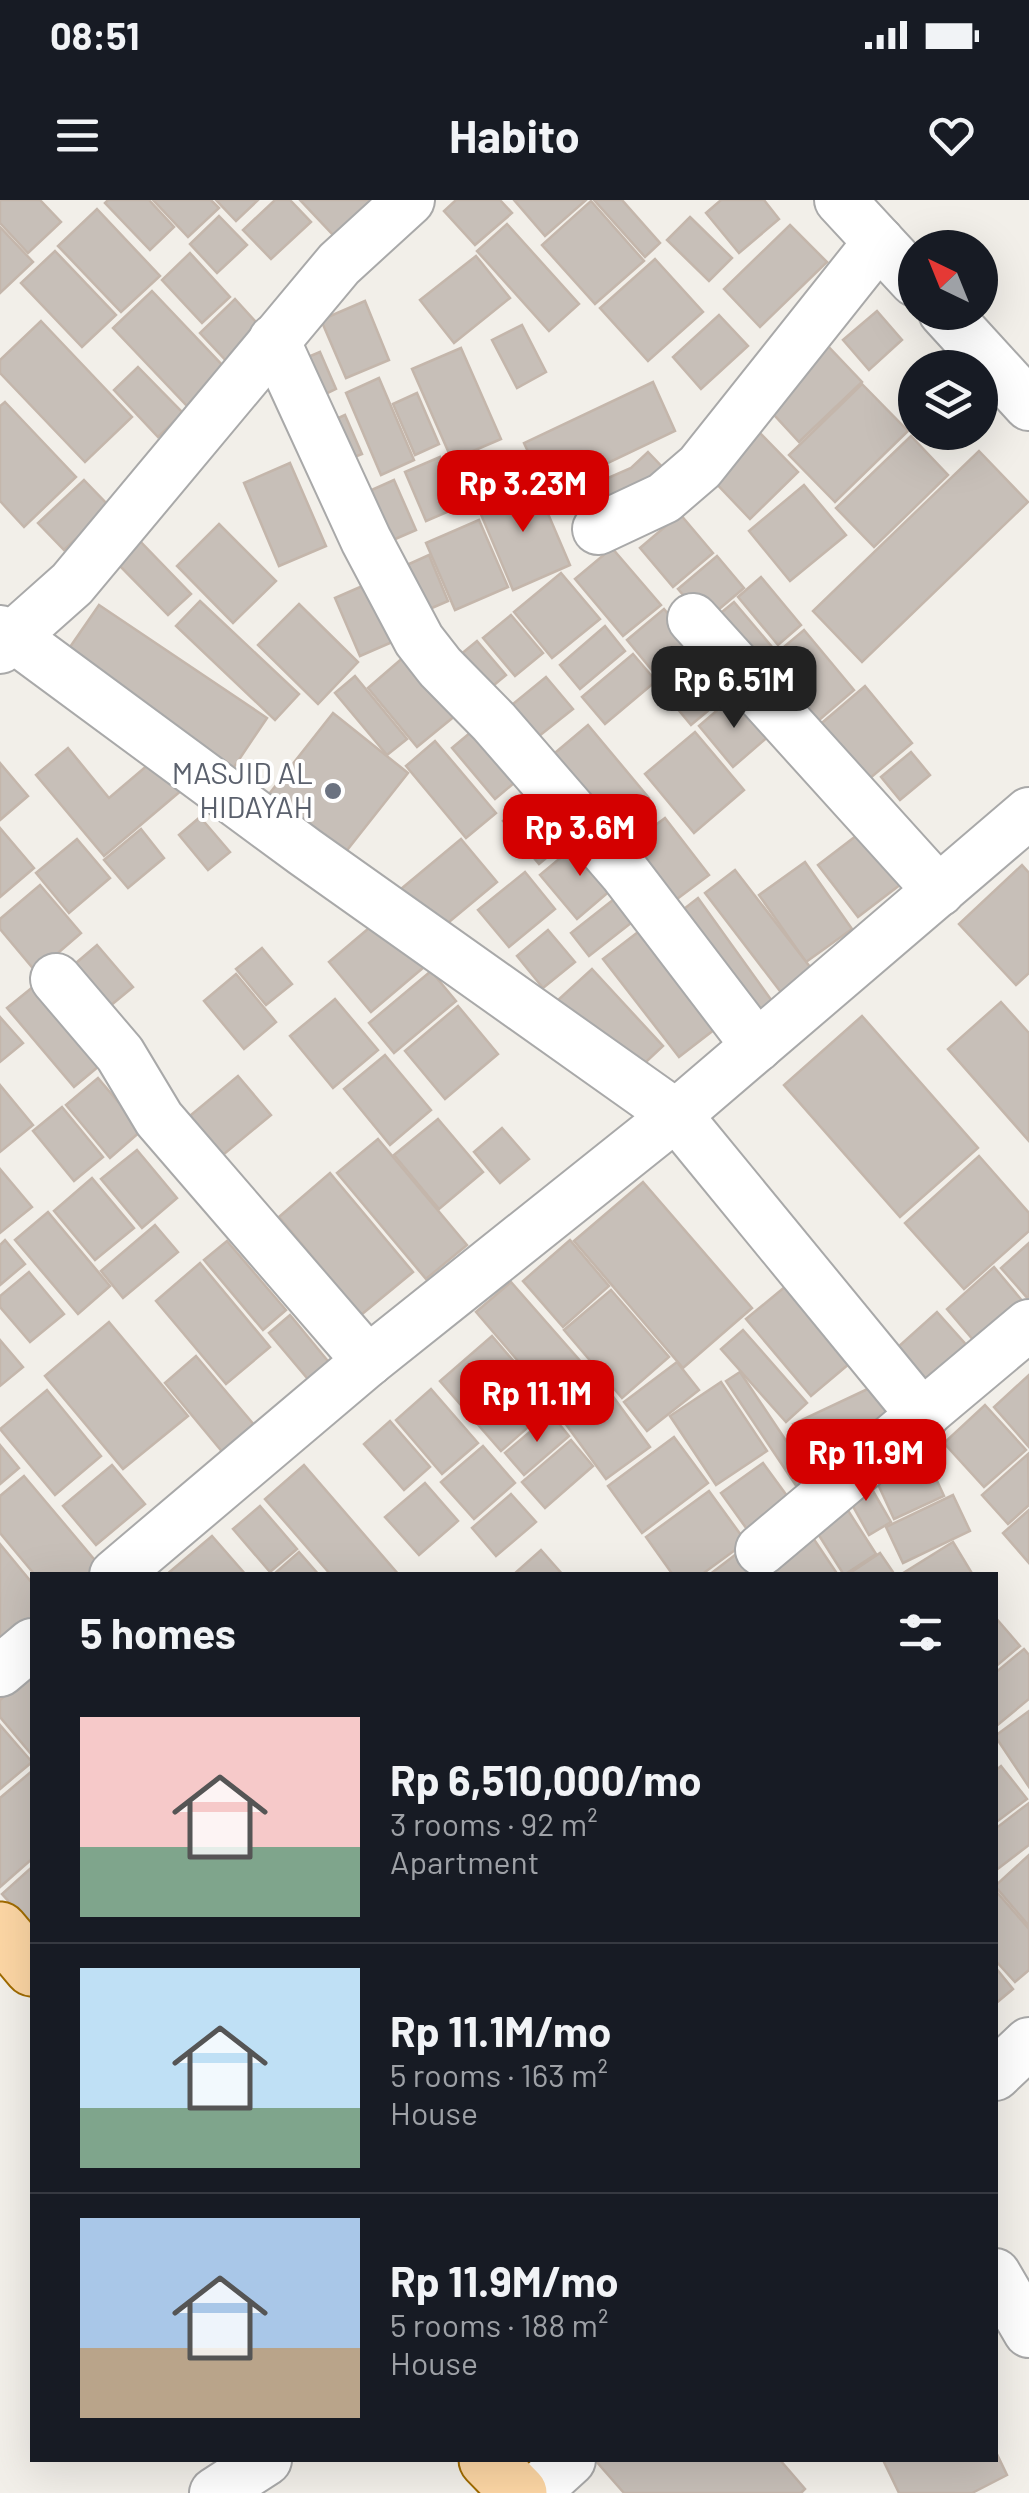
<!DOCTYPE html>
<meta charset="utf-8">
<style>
body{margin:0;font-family:Barlow,sans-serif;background:#242831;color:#f1f3f6;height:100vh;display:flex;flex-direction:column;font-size:38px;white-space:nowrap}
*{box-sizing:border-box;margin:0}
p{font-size:32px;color:#9ea1a6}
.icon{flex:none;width:55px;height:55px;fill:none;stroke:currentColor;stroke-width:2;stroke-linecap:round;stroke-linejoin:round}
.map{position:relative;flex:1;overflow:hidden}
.panel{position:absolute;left:30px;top:1372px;width:968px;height:890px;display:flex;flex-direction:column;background:#171b24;border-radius:0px;box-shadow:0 10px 40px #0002}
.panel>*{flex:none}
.needle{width:65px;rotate:317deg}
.fabs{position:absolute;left:898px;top:30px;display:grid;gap:20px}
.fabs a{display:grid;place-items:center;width:100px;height:100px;border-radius:50%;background:#171b24;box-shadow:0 10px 40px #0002;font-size:50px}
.price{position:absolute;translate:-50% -85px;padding:0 22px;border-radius:20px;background:#d40000;color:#fff;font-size:32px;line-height:65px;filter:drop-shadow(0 2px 5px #0008)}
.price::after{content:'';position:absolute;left:50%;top:60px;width:30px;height:22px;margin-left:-15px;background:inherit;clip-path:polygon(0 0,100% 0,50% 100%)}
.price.active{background:#222;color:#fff}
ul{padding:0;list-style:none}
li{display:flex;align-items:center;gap:30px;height:250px;padding:0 50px}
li+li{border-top:2px solid #363941}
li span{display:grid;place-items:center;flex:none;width:280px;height:200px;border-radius:0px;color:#555}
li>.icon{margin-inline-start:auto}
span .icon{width:120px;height:120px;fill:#fffc;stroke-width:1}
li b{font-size:42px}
h2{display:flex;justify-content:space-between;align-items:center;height:120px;padding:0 50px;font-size:42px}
.status{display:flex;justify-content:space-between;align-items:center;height:70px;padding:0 50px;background:#171b24;direction:ltr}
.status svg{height:28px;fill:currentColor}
header{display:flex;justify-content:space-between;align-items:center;height:130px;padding:0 50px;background:#171b24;font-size:45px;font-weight:700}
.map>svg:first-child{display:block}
</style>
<div class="status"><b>08:51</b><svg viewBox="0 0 49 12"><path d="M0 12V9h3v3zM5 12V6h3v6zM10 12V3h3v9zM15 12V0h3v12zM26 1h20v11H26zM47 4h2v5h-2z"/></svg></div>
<header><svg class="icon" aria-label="menu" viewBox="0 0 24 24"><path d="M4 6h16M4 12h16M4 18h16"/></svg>Habito<svg class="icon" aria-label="heart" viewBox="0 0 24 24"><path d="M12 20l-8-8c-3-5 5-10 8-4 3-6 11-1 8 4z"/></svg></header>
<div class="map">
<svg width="1029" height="2293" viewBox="0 0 1029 2293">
<rect width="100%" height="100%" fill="#f2efe9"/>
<!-- building -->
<g fill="#c7bfb8" stroke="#c4b6ab" stroke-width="2.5">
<path d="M0 0H40L61 22 28 53 0 23Z"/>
<path d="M108 0H149L174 27 150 50 105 3Z"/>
<path d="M153 0H211L219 8 188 37Z"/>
<path d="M216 0H258L236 21Z"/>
<path d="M275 0H290L311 22 271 59 243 30Z"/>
<path d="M300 0H372L334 36Z"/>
<path d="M456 0H500L512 13 475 45 444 11Z"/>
<path d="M514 0H586L545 36Z"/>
<path d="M594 0H622L660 43 645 57Z"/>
<path d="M721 0H764L779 19 739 53 706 13Z"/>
<path d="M591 1 644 61 595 104 542 45Z"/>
<path d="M97 9 160 76 121 112 58 46Z"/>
<path d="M219 16 247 45 217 73 190 44Z"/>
<path d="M690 17 732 58 709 81 667 40Z"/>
<path d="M507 24 579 104 549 131 477 51Z"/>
<path d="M790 25 827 62 760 127 724 89Z"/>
<path d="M0 27 33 62 0 93Z"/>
<path d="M55 51 116 115 82 147 21 83Z"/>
<path d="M190 53 230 97 202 123 162 80Z"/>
<path d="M476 56 510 98 454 143 420 100Z"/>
<path d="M655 59 703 112 648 161 600 108Z"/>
<path d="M152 91 226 169 187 206 113 128Z"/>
<path d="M235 99 266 133 231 166 200 133Z"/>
<path d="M365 101 389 160 346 178 321 120Z"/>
<path d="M877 111 902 140 869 170 843 140Z"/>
<path d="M719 115 748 146 701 189 673 157Z"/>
<path d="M41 121 132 217 85 262 0 173V160Z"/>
<path d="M522 125 546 172 517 188 492 140Z"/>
<path d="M826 144 862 182 799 242 764 204Z"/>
<path d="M461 148 501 239 452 260 412 169Z"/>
<path d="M320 152 336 189 311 201 294 163Z"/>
<path d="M138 167 183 213 158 237 114 190Z"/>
<path d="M379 178 414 260 381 275 346 193Z"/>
<path d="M653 182 675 231 547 292 524 243Z"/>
<path d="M862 184 908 231 835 302 789 255Z"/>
<path d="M417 193 439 244 415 255 393 204Z"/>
<path d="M5 202 76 277 24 327 0 301V206Z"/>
<path d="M345 215 362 254 337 264 321 226Z"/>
<path d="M759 232 798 272 750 319 711 278Z"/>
<path d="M911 236 948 275 874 347 836 308Z"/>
<path d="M979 251 1028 302 862 462 813 411Z"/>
<path d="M648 252 671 276 592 311 583 289 631 268Z"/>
<path d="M440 257 461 306 426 321 405 272Z"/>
<path d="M290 263 326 346 279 366 244 283Z"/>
<path d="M84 280 110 307 64 350 38 323Z"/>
<path d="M394 280 416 330 386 343 365 293Z"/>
<path d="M534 281 570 365 513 390 477 305Z"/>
<path d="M804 285 846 335 790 381 749 331Z"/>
<path d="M680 314 713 353 673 387 640 348Z"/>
<path d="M479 320 508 387 455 410 426 343Z"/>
<path d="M219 324 276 381 233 423 177 366Z"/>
<path d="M138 339 191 394 168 415 115 361Z"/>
<path d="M612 348 661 405 623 436 575 379Z"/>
<path d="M429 355 448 401 418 414 398 369Z"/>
<path d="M717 356 744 388 705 421 678 389Z"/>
<path d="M561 373 600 419 552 458 514 412Z"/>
<path d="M761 377 801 425 778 445 738 397Z"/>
<path d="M374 381 399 439 360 456 335 398Z"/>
<path d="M200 401 299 494 275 520 176 426Z"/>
<path d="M734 402 773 448 749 468 710 422Z"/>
<path d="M299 404 358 462 318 504 258 445Z"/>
<path d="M99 405 267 518 228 576 59 463Z"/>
<path d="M664 409 703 455 665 486 627 440Z"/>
<path d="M511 415 543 453 515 476 483 438Z"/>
<path d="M605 426 625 451 580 489 560 465Z"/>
<path d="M804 430 854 490 811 527 760 467Z"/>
<path d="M477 441 506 475 482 495 454 460Z"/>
<path d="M633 454 656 481 605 524 582 497Z"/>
<path d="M406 455 456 515 417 547 368 488Z"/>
<path d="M709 459 734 489 691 525 666 495Z"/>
<path d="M355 476 407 539 387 555 335 493Z"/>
<path d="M546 477 573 509 534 540 507 509Z"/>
<path d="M865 486 912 543 863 584 816 528Z"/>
<path d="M736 494 770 535 733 567 699 526Z"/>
<path d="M333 513 408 573 333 668 258 608Z"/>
<path d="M588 525 649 598 610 631 549 558Z"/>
<path d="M477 527 520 578 495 599 452 548Z"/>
<path d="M695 532 744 590 694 633 645 574Z"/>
<path d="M435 541 496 613 466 638 406 566Z"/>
<path d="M68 548 109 598 156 558 183 589 104 656 36 575Z"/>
<path d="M911 552 930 575 900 600 881 577Z"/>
<path d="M0 563 28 596 0 620Z"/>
<path d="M544 586 581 629 539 664 503 621Z"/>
<path d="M200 617 230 652 208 670 179 635Z"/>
<path d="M665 618 709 675 665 708 621 651Z"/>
<path d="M869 626 909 678 858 717 818 665Z"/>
<path d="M0 628 34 668 0 697Z"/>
<path d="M141 629 164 658 128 688 104 660Z"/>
<path d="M77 639 110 678 69 713 36 673Z"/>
<path d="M461 639 497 682 437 732 401 689Z"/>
<path d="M583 639 619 683 577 719 540 675Z"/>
<path d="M805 662 852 729 806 762 759 695Z"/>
<path d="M1022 665 1029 673V773L1016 785 959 724Z"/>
<path d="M735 670 814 772 783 795 705 693Z"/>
<path d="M525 672 555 709 509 747 478 710Z"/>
<path d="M40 685 81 733 36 772 0 729V719Z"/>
<path d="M618 696 636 719 589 756 571 733Z"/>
<path d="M698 698 777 808 748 828 671 719Z"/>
<path d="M382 717 424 767 371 812 329 762Z"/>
<path d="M642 729 719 826 679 857 603 759Z"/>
<path d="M548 730 575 762 543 788 517 756Z"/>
<path d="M97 745 133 787 104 811 69 769Z"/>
<path d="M262 748 292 784 266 805 236 769Z"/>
<path d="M592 769 663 846 630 877 558 800Z"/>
<path d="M431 771 456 801 394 853 369 823Z"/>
<path d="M236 774 276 822 244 849 204 801Z"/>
<path d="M39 782 105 861 74 887 7 808Z"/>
<path d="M335 799 378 850 333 888 290 836Z"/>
<path d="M1001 802 1029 833V941L948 849Z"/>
<path d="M458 806 498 854 445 899 405 851Z"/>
<path d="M862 816 978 948 900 1017 784 885Z"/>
<path d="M0 817 23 843 0 862Z"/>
<path d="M385 855 431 910 390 945 344 889Z"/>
<path d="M238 876 271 915 212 964 179 925Z"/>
<path d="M98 878 142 930 110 958 66 905Z"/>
<path d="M0 885 33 925 0 952Z"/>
<path d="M62 907 103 957 74 981 33 931Z"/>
<path d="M438 919 483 972 439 1009 394 955Z"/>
<path d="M502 928 529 959 500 983 474 952Z"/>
<path d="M378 939 467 1045 426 1079 337 973Z"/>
<path d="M137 950 177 998 142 1028 101 979Z"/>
<path d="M979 956 1029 1013V1031L964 1089 905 1023Z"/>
<path d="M0 969 32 1007 0 1033Z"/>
<path d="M330 973 413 1072 361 1115 279 1017Z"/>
<path d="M92 978 134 1028 95 1060 54 1011Z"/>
<path d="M643 982 752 1108 683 1168 574 1041Z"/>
<path d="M48 1012 110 1086 78 1114 15 1040Z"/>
<path d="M155 1025 178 1052 123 1098 101 1071Z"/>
<path d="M5 1040 25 1064 0 1085V1045Z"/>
<path d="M570 1040 609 1086 563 1127 523 1081Z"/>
<path d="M227 1041 286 1110 263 1130 204 1060Z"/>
<path d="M1029 1043V1100L1001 1068Z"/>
<path d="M200 1063 270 1147 226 1184 156 1101Z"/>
<path d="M994 1067 1029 1109 985 1154 947 1109Z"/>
<path d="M29 1072 64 1114 30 1142 0 1107V1096Z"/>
<path d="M792 1081 856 1158 811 1196 746 1119Z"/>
<path d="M511 1082 596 1179 560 1210 476 1112Z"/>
<path d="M611 1090 669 1157 622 1198 564 1130Z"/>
<path d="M937 1112 978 1158 930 1203 888 1156Z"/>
<path d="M290 1115 332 1166 312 1184 269 1133Z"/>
<path d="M109 1122 188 1216 123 1269 45 1176Z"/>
<path d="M743 1130 807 1203 786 1222 721 1149Z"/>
<path d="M492 1136 552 1206 501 1251 440 1181Z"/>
<path d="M0 1140 23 1167 0 1186Z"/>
<path d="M196 1156 261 1233 229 1260 165 1183Z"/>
<path d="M677 1162 699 1190 647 1231 624 1202Z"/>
<path d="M740 1172 815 1284 801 1293 726 1181Z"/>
<path d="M1029 1175V1247L994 1207Z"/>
<path d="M721 1182 767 1251 716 1285 670 1216Z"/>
<path d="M874 1186 896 1234 816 1273 793 1224Z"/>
<path d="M606 1187 650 1247 606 1279 562 1219Z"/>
<path d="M431 1189 478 1243 442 1274 396 1220Z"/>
<path d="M47 1190 101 1256 55 1295 0 1229Z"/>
<path d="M985 1205 1026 1250 984 1287 944 1243Z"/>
<path d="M551 1214 569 1236 524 1275 505 1253Z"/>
<path d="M390 1221 430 1267 404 1290 364 1244Z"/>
<path d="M674 1237 708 1283 642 1333 608 1286Z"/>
<path d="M571 1240 593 1266 545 1308 522 1282Z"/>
<path d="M0 1245 19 1268 0 1284Z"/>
<path d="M483 1246 515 1283 474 1319 441 1282Z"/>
<path d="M921 1246 944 1296 894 1319 871 1269Z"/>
<path d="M1028 1254 1029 1305 1008 1324 982 1295Z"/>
<path d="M763 1263 801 1315 759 1346 721 1293Z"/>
<path d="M112 1265 145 1304 96 1345 63 1306Z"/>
<path d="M304 1265 399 1375H331L265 1299Z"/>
<path d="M862 1272 891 1322 869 1335 841 1285Z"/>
<path d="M24 1276 99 1365 87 1375H35L0 1333V1296Z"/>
<path d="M425 1283 458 1321 419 1355 385 1317Z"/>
<path d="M709 1291 746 1342 701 1375H673L646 1337Z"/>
<path d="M511 1294 536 1322 496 1356 472 1328Z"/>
<path d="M953 1295 970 1331 903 1363 886 1327Z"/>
<path d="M840 1298 876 1354 844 1375 808 1318Z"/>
<path d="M260 1306 297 1349 270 1372 233 1329Z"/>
<path d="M1029 1310V1363L1003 1333Z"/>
<path d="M803 1323 838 1375H768L755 1356Z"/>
<path d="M212 1336 246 1375H166Z"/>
<path d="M953 1342 973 1375H900Z"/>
<path d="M0 1344 32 1383V1436L0 1462Z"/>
<path d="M541 1350 563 1375H513Z"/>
<path d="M299 1352 319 1375H273Z"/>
<path d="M880 1353 895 1375H847Z"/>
<path d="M735 1355 751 1375H709Z"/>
<path d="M995 1417 1020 1446 995 1467Z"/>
<path d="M1024 1449 1029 1455V1499L995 1527V1473Z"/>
<path d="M32 1472V1555L0 1517V1500Z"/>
<path d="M1029 1511V1587L995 1536Z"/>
<path d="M0 1525 32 1562 0 1589Z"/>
<path d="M1001 1566 1027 1599 995 1623V1571Z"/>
<path d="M32 1571V1659L0 1687V1598Z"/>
<path d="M1029 1603V1645L995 1671V1629Z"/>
<path d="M1029 1655V1726L995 1686Z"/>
<path d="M32 1667V1722L30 1725 2 1694Z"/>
<path d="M995 1690 1029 1729V1770L1015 1782 995 1760Z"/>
<path d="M995 1767 1013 1789 995 1804Z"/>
<path d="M995 2250 1007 2275 972 2293H899L883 2260H995Z"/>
<path d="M595 2260H780L805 2289 801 2293H624Z"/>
</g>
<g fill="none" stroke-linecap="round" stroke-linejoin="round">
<defs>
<g id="minor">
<path d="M840 0 915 81"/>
<path d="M944 112 1029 205"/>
<path d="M274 140 366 340 419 440 440 467 494 522 625 673 757 846"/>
<path d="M598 329 664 298 700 267 879 42"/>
<path d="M693 419 939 691"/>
<path d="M0 431 15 438 305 652 676 915 923 1216"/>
<path d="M0 448 72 384 339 64 409 0"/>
<path d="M56 779 120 854 159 919 368 1161"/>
<path d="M761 1350 1029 1125"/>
<path d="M115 1375 368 1161 676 915 1029 613"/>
<path d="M0 1471 32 1444"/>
<path d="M995 1875 1029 1843"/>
<path d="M995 2074 1029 2132"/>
<path d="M215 2293 266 2260"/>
<path d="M534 2293 570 2260"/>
</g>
<g id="major">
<path d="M0 1730 32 1768"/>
<path d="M487 2260 519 2293"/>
</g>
</defs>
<!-- minor casing -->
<use href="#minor" stroke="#a9a9a9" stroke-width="54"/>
<!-- major casing -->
<use href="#major" stroke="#a06b00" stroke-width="59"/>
<!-- minor -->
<use href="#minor" stroke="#fff" stroke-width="50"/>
<!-- major -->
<use href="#major" stroke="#fcd6a4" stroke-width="55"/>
</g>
<!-- markers -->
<circle fill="#6b7280" stroke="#fff" stroke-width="4" cx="333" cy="591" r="10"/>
<g text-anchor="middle" stroke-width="8" stroke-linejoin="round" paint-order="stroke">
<!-- worship labels -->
<g font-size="30" fill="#5b616d" stroke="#fff" text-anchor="end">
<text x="313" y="584">MASJID AL<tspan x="313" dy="34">HIDAYAH</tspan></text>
</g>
</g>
</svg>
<div class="fabs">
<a><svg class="needle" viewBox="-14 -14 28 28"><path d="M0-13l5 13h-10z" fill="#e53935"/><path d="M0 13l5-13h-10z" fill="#9ea1a6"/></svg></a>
<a><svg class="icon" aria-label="layers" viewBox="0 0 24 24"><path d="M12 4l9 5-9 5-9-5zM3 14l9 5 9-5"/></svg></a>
</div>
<b class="price" style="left:523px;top:335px">Rp 3.23M</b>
<b class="price active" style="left:734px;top:531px">Rp 6.51M</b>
<b class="price" style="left:580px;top:679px">Rp 3.6M</b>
<b class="price" style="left:537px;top:1245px">Rp 11.1M</b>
<b class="price" style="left:866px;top:1304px">Rp 11.9M</b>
<section class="panel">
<h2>5 homes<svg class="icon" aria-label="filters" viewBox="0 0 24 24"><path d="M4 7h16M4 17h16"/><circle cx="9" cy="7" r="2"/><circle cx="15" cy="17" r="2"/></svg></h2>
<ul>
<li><span style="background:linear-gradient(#f6c9c9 65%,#7fa58c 0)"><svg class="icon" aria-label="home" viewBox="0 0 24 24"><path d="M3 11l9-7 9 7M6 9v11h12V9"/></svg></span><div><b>Rp 6,510,000/mo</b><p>3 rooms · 92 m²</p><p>Apartment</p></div></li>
<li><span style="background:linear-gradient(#bfe0f5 70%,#7fa58c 0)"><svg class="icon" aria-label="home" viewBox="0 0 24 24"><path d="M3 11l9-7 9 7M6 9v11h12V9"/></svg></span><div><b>Rp 11.1M/mo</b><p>5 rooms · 163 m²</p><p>House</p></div></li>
<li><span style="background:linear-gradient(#a9c7e8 65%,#b9a48a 0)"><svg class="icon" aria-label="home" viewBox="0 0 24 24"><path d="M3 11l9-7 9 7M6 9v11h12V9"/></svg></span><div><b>Rp 11.9M/mo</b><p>5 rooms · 188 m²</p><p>House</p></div></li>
</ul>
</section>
</div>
